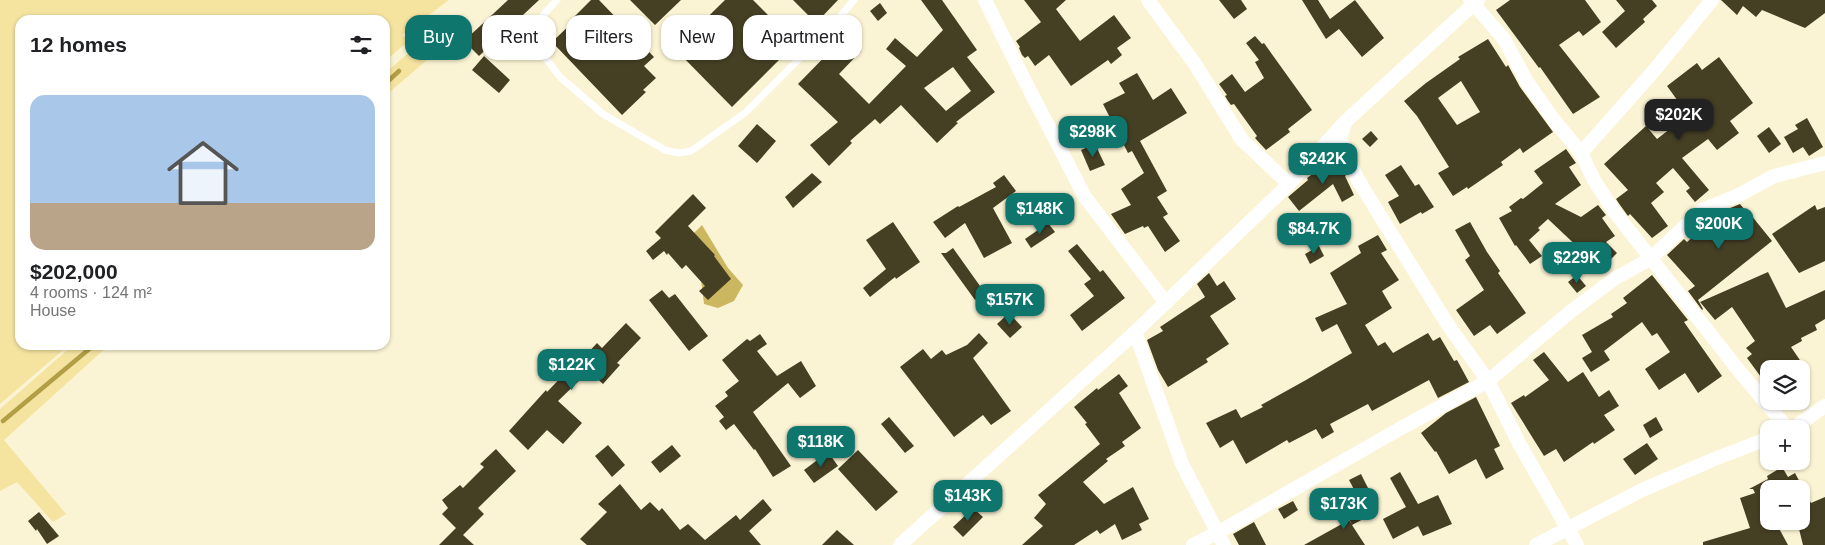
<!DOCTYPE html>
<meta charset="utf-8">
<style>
body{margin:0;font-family:Arial,sans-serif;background:#f6f6f6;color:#202124;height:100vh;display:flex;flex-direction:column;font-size:19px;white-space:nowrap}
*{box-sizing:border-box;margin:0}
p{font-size:16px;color:#757577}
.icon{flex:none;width:28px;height:28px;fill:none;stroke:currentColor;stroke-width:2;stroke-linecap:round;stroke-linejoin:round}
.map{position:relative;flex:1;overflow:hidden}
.panel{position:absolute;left:15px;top:15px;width:375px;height:335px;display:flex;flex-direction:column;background:#fff;border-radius:15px;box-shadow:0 1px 4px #0004}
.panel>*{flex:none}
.top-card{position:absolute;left:405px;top:15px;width:475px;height:45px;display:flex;gap:10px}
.fabs{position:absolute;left:1760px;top:360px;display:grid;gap:10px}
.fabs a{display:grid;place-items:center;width:50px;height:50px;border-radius:10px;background:#fff;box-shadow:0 1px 4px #0004;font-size:25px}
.price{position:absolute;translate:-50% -42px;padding:0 11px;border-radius:10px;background:#0f766e;color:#fff;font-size:16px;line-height:32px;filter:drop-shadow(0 1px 2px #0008)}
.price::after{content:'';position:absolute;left:50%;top:30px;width:15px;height:11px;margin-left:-8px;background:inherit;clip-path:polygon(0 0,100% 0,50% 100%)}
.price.on{background:#222;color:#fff}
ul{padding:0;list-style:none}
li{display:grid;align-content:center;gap:10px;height:265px;padding:0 15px}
li span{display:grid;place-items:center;height:155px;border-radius:15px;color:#555}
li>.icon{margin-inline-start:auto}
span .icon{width:90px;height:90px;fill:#fffc;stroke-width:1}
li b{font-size:21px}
h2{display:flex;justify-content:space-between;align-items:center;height:60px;padding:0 15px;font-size:21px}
.tag{padding:0 18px;border-radius:15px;background:#fff;box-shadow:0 1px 4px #0004;font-size:18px;line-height:45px}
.tag.on{background:#0f766e;color:#fff}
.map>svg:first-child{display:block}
</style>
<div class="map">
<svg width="1825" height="545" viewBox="0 0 1825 545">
<rect width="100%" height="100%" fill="#fbf4d4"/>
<!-- green -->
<g fill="#f5e4a0">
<path d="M0 0H449L402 35 410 40 385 61V20H20V345H69L0 404Z"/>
<path d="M429 36 442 47 385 96V73Z"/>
<path d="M73 345H109L4 440 66 514 53 522 17 482 0 491V409Z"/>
</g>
<!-- forest -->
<path fill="#ccb761" d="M702 225 728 268 743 285 734 301 718 308 704 304 701 279 676 251Z"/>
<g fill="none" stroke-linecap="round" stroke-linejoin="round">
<!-- stream -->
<g stroke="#b29e47" stroke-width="4.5">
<path d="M385 84 399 71"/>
<path d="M3 421 94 345"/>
</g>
</g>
<!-- building -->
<g fill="#453f24" fill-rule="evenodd">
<path d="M508 0H539L479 56 464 41Z"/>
<path d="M591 0H599L654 57 644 66 656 78 643 90 646 92 622 115 552 42 576 19 574 17Z"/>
<path d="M630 0H681L655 25Z"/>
<path d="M725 0H753L796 43 732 107 675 49Z"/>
<path d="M793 0H838L816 23Z"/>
<path d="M921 0H942L977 50 967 57 995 92 956 122 958 123 937 143 901 105 880 124 875 119 850 141 852 143 829 166 810 145 838 122 798 84 845 36 861 51 839 74 869 104 906 66 886 49 895 38 917 57 943 30ZM953 67 971 91 946 111 924 88Z"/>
<path d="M1024 0H1066L1056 9 1080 41 1114 15 1131 38 1117 48 1122 55 1111 64 1108 60 1071 86 1049 55 1035 66 1028 56 1025 58 1022 55 1019 48 1020 47 1016 41 1041 22Z"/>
<path d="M1219 0H1241L1247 9 1234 19Z"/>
<path d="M1302 0H1318L1330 19 1355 0 1384 38 1362 57 1339 29 1326 39Z"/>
<path d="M1510 0H1585L1601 22 1583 36 1579 31 1559 45 1600 97 1573 114 1540 67 1539 68 1496 10Z"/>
<path d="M1616 0H1652L1657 6 1643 19 1645 22 1616 48 1602 32 1625 11Z"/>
<path d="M1721 0H1825V13L1805 28 1762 10 1756 17 1743 6 1737 15Z"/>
<path d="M880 3 887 13 878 21 870 11Z"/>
<path d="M1255 36 1262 44 1264 43 1312 110 1288 129 1290 132 1266 150 1255 138 1257 136 1234 104 1231 105 1228 101 1225 96 1227 95 1219 84 1232 74 1245 92 1264 78 1255 62 1259 60 1246 43Z"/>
<path d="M1488 39 1506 67 1508 65 1520 87 1553 132 1523 153 1520 148 1501 162 1503 165 1468 189 1467 187 1453 196 1438 173 1449 167 1417 116 1404 101 1426 83 1460 59 1458 57ZM1461 81 1480 112 1457 125 1438 98Z"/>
<path d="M484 56 510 80 499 93 472 70Z"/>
<path d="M1719 57 1753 103 1730 121 1739 133 1717 150 1708 139 1682 158 1709 190 1695 202 1686 191 1690 188 1673 168 1656 183 1664 192 1651 203 1668 226 1652 238 1630 214 1628 216 1620 205 1616 199 1628 190 1604 164 1646 126 1657 139 1688 115 1667 86 1697 63 1702 70Z"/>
<path d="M1137 73 1153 100 1171 88 1187 113 1140 141 1167 191 1157 197 1168 214 1163 217 1180 241 1165 252 1148 226 1144 228 1143 226 1125 234 1111 214 1131 205 1121 189 1144 173 1132 151 1128 153 1103 104 1125 93 1119 83Z"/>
<path d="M1807 118 1823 147 1809 156 1803 147 1793 153 1784 137 1798 129 1795 125Z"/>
<path d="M757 124 776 141 757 163 738 146Z"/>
<path d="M1769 127 1781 144 1769 153 1757 136Z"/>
<path d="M1371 131 1378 139 1370 147 1362 139Z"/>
<path d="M1095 144 1105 165 1090 171 1081 150Z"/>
<path d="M1566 149 1576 163 1569 167 1581 185 1555 204 1581 217 1598 205 1606 215 1602 218 1615 236 1606 242 1617 253 1601 269 1548 219 1538 228 1540 230 1529 240 1542 256 1530 264 1516 245 1515 246 1499 218 1512 211 1509 207 1521 198 1523 199 1543 183 1534 171Z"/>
<path d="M1335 158 1345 173 1346 175 1345 176 1354 195 1342 202 1333 184 1299 211 1288 197 1308 180 1307 178Z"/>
<path d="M1401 165 1415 186 1419 184 1434 207 1422 214 1421 212 1400 224 1388 202 1399 196 1385 175Z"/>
<path d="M812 173 822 182 793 208 785 197Z"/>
<path d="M1004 175 1016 191 993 208 1012 243 984 258 965 223 945 238 933 222 958 206 959 207 996 187 993 183Z"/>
<path d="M693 194 706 208 688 226 715 255 714 256 731 279 708 300 699 291 705 286 686 265 682 269 668 253 667 255 664 251 653 260 646 251 661 238 655 232Z"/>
<path d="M1740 204 1750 216 1751 215 1772 241 1698 300 1703 309 1702 310 1688 291 1695 286 1667 255 1684 239 1687 242 1723 211Z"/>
<path d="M1815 205 1817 210 1825 207V261L1799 273 1772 234Z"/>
<path d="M893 222 920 262 896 279 895 277 870 297 863 288 886 269 866 240Z"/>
<path d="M1470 222 1487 252 1500 271 1498 273 1526 313 1497 334 1490 325 1474 336 1456 310 1484 290 1465 260 1470 256 1455 230Z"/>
<path d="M1048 223 1055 232 1031 248 1025 239Z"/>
<path d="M1378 235 1387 250 1381 253 1399 280 1382 291 1392 308 1365 325 1378 346 1385 342 1393 353 1428 333 1433 341 1440 337 1454 361 1457 360 1469 382 1438 398 1429 380 1372 411 1368 404 1330 424 1334 432 1322 439 1316 429 1289 443 1287 440 1246 464 1233 440 1220 448 1206 423 1236 409 1241 418 1263 407 1261 405 1306 380 1352 353 1337 324 1322 332 1315 318 1347 304 1330 273 1361 253 1358 246Z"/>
<path d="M1077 244 1100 272 1103 270 1125 298 1082 331 1070 315 1094 296 1084 284 1091 279 1068 251Z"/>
<path d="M1319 246 1324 256 1310 264 1305 254Z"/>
<path d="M953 248 985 293 975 300 941 253H946Z"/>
<path d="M1768 272 1786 308 1825 290V319L1815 325 1817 330 1801 338 1802 341 1791 347 1806 369H1769V388L1747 358 1752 354 1746 348 1755 341 1732 307 1715 320 1700 302Z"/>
<path d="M1209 273 1217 286 1224 281 1236 299 1210 316 1229 344 1206 359 1208 362 1168 387 1158 370 1147 340 1163 331 1160 327 1205 297 1197 284Z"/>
<path d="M1577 275 1586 286 1577 293 1568 282Z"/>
<path d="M1652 275 1688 320 1684 322 1722 376 1698 393 1685 373 1659 390 1645 369 1670 352 1657 333 1652 336 1642 322 1604 351 1610 360 1591 372 1582 358 1592 352 1582 335 1613 317 1611 314 1627 303 1623 298Z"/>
<path d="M662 290 669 298 675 294 708 336 689 351 649 300Z"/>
<path d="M1009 313 1022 327 1010 338 997 324Z"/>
<path d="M626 323 641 338 617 363 620 365 603 384 589 371 558 401 582 423 563 444 547 430 528 450 509 431 546 390 547 392 572 366 574 368 597 343 602 348Z"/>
<path d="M979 333 988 343 973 358 1011 411 991 425 983 415 954 437 900 367 923 349 931 359 942 350 946 355 967 345Z"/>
<path d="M760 334 767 344 757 351 777 376 801 361 816 386 800 398 788 383 753 412 791 466 773 477 755 449 754 450 734 424 726 430 719 421 724 417 715 406 728 396 725 392 739 381 722 360 747 339 750 341Z"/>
<path d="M1544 352 1568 382 1583 372 1599 397 1609 390 1619 406 1604 415 1615 430 1594 444 1593 442 1564 462 1556 449 1544 456 1511 403 1524 395 1525 397 1549 380 1533 360Z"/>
<path d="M1119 374 1128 386 1119 393 1141 428 1122 442 1125 446 1106 459 1108 461 1083 482 1104 504 1133 487 1149 519 1139 524 1142 530 1122 540 1115 524 1100 534 1097 530 1074 545H1022L1043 526 1034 518 1046 504 1038 495 1100 444 1085 424 1087 423 1074 407 1097 388 1098 390Z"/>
<path d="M1476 397 1500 446 1494 449 1504 469 1486 479 1476 459 1449 474 1436 451 1435 452 1421 433 1446 413Z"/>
<path d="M889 417 914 446 905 453 881 424Z"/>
<path d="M1656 417 1663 430 1650 438 1643 425Z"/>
<path d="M1647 443 1658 459 1635 475 1623 459Z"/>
<path d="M608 445 625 465 612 477 595 456Z"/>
<path d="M672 445 681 456 660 473 651 462Z"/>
<path d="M496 449 516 471 478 508 484 514 463 535 474 545H439L456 528 442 514 448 508 442 500 460 485 463 488 484 467 480 464Z"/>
<path d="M858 450 898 492 876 511 838 469Z"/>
<path d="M828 452 838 466 814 483 804 470Z"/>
<path d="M1782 467 1788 477 1795 473 1811 503 1825 497V545H1803L1797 521H1801V489H1769V521H1775L1788 545H1703V542L1750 528 1740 498 1755 493 1753 489H1749L1768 479 1767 476Z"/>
<path d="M1400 472 1418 504 1438 495 1452 524 1423 536 1418 526 1393 539 1383 519 1406 507 1390 478Z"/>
<path d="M1361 474 1368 488 1357 495 1349 480Z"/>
<path d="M620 484 641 510 650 502 659 511 662 508 680 530 688 524 705 540 736 515 740 520 763 499 772 510 749 531 761 545H587L580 539 607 512 598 504Z"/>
<path d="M1293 501 1298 510 1284 519 1278 509Z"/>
<path d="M1359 502 1367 517 1352 525 1365 545H1304L1349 520 1352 524 1344 510Z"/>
<path d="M973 508 983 517 963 537 953 527Z"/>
<path d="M39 512 59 536 47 544 37 529 36 531 28 521Z"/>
<path d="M1254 522 1266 545H1239L1233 534Z"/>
<path d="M837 530 854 545H822Z"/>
</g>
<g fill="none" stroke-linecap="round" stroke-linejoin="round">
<!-- lane -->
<path stroke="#fff" stroke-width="7" d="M557 0C545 13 530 25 535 44L560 77 603 114 665 150 678 153 691 151 745 113 833 25 854 0"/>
<!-- street -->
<g stroke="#fff" stroke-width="14">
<path d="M985 0 1025 81 1085 197 1166 303"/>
<path d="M1148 0 1195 64 1242 140 1289 184"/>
<path d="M1470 0 1504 39 1527 82 1554 120 1581 153 1594 180 1613 210 1740 372 1788 429"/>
<path d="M1345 123 1340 138 1358 180 1448 325 1488 381 1520 445 1577 545"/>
<path d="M1581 153 1652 73 1712 0"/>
<path d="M1135 332 1182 464 1224 545"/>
<path d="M1792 429 1825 406"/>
<path d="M900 545 1130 337 1289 184 1345 122 1478 0"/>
<path d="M1193 545 1219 532 1403 427 1488 381 1570 312 1614 279 1650 259 1702 210 1739 195 1774 176 1825 163"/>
<path d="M1536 545 1642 490 1717 458 1769 438"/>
</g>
</g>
</svg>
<div class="fabs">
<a><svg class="icon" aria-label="layers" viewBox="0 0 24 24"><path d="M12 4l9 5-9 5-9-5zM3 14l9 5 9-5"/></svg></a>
<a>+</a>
<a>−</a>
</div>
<b class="price on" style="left:1679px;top:141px">$202K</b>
<b class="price" style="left:1093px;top:158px">$298K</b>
<b class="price" style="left:1323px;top:185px">$242K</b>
<b class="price" style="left:1040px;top:235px">$148K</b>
<b class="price" style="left:1719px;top:250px">$200K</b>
<b class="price" style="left:1314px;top:255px">$84.7K</b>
<b class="price" style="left:1577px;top:284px">$229K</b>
<b class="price" style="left:1010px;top:326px">$157K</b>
<b class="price" style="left:572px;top:391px">$122K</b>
<b class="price" style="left:821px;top:468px">$118K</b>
<b class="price" style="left:968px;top:522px">$143K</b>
<b class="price" style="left:1344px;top:530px">$173K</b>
<div class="top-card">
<a class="tag on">Buy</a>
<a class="tag">Rent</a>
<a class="tag">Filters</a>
<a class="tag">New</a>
<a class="tag">Apartment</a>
</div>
<section class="panel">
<h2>12 homes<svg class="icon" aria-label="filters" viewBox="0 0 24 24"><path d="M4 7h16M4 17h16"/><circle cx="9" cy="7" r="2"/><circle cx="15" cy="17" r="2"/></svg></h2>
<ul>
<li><span style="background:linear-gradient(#a9c7e8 70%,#b9a48a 0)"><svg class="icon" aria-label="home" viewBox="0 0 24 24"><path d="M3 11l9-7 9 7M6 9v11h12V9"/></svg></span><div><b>$202,000</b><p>4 rooms · 124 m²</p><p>House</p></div></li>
</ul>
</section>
</div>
